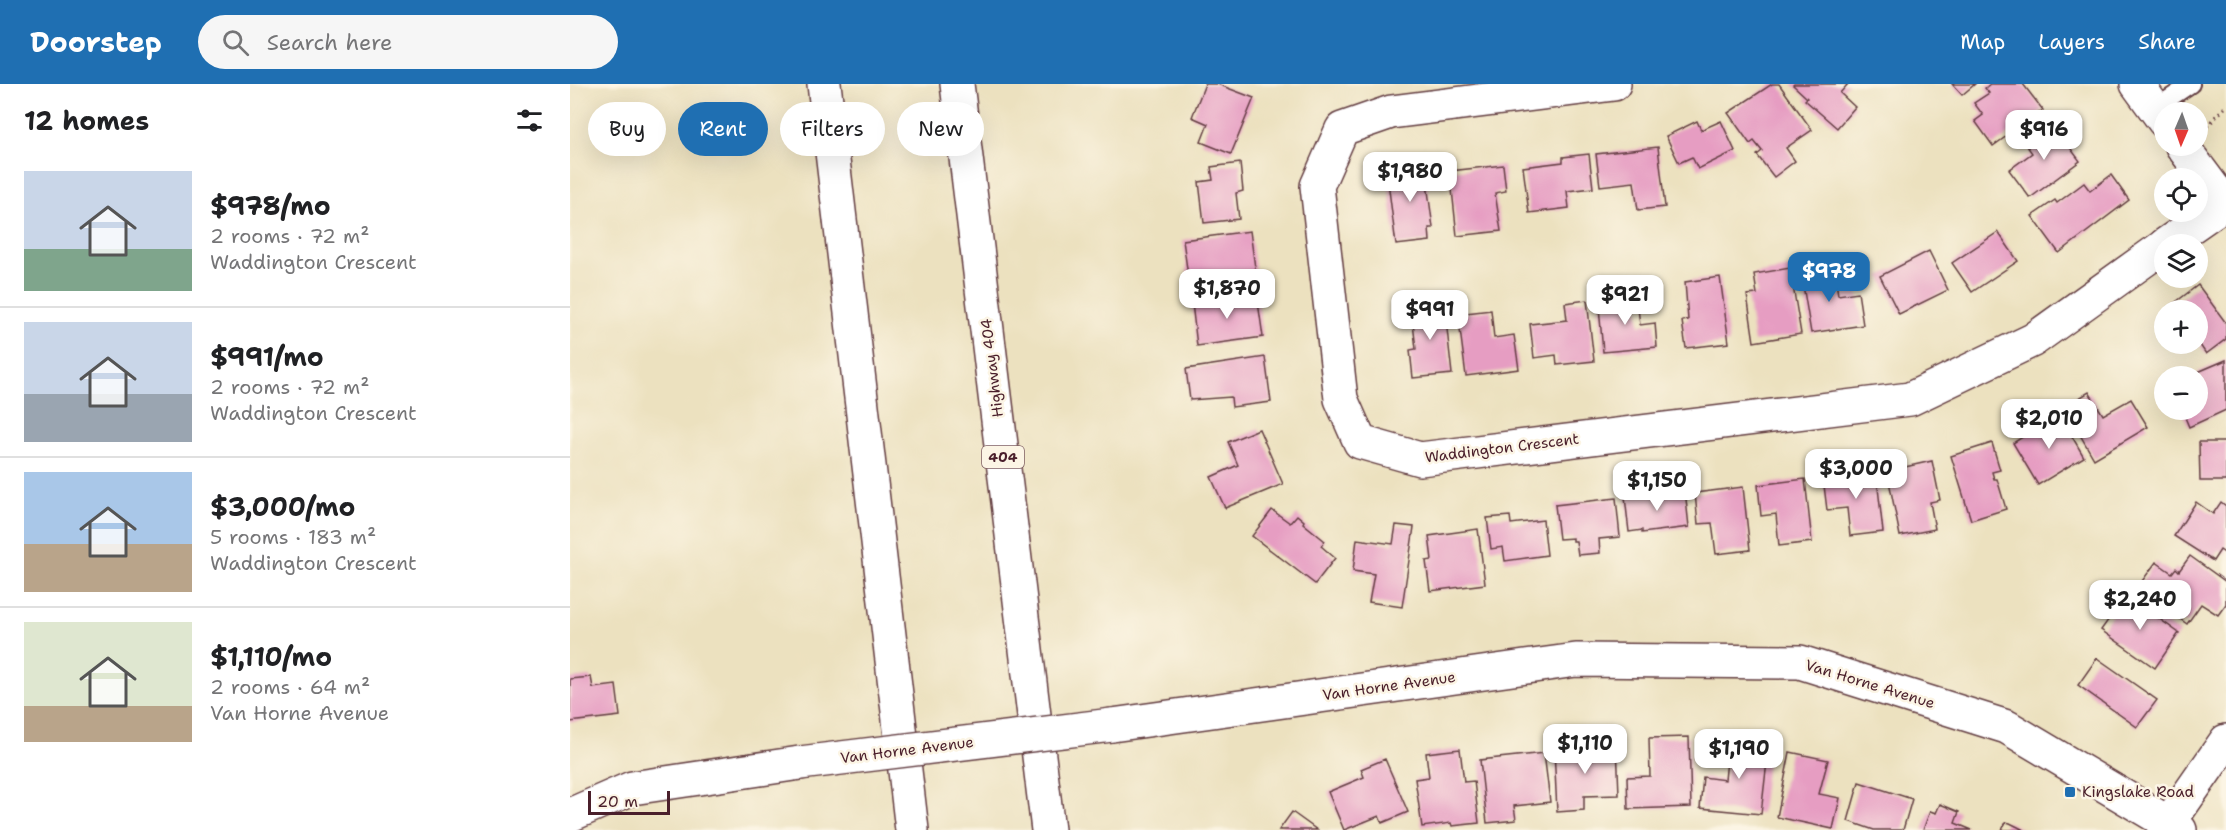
<!DOCTYPE html>
<meta charset="utf-8">
<style>
body{margin:0;font-family:"Shantell Sans",sans-serif;background:#f6f6f6;color:#202124;height:100vh;display:flex;flex-direction:column;font-size:22px;white-space:nowrap}
*{box-sizing:border-box;margin:0}
p{font-size:20px;color:#757577}
.icon{flex:none;width:33px;height:33px;fill:none;stroke:currentColor;stroke-width:2;stroke-linecap:round;stroke-linejoin:round}
.map{position:relative;flex:1;overflow:hidden}
.details{display:flex;flex-direction:column;background:#fff;width:570px}
.details>*{flex:none}
.hud{position:absolute;left:18px;top:18px;width:570px;height:54px;display:flex;gap:12px}
.needle{width:39px;rotate:182deg}
.controls{position:absolute;left:1584px;top:18px;display:grid;gap:12px}
.controls a{display:grid;place-items:center;width:54px;height:54px;border-radius:50%;background:#fff;box-shadow:0 6px 24px #0002;font-size:30px}
.scale{position:absolute;left:18px;bottom:15px;width:82px;box-sizing:border-box;padding-left:6px;border:3px solid #4a1f2b;border-top:0;font-size:16px;line-height:21px;white-space:nowrap;color:#4a1f2b;-webkit-text-stroke:4px #fcf5e5;paint-order:stroke}
.price{position:absolute;translate:-50% -51px;padding:0 14px;border-radius:12px;background:#fff;color:#222;font-size:20px;line-height:39px;filter:drop-shadow(0 2px 3px #0008)}
.price::after{content:'';position:absolute;left:50%;top:36px;width:18px;height:14px;margin-left:-9px;background:inherit;clip-path:polygon(0 0,100% 0,50% 100%)}
.price.selected{background:#1f6fb2;color:#fff}
ul{padding:0;list-style:none}
li{display:flex;align-items:center;gap:18px;height:150px;padding:0 24px}
li+li{border-top:2px solid #e0e0e0}
li span{display:grid;place-items:center;flex:none;width:168px;height:120px;border-radius:0px;color:#555}
li>.icon{margin-inline-start:auto}
span .icon{width:72px;height:72px;fill:#fffc;stroke-width:1}
li b{font-size:26px}
h2{display:flex;justify-content:space-between;align-items:center;height:72px;padding:0 24px;font-size:26px}
.tag{padding:0 21px;border-radius:27px;background:#fff;box-shadow:0 6px 24px #0002;font-size:21px;line-height:54px}
.tag.selected{background:#1f6fb2;color:#fff}
header{display:flex;align-items:center;gap:36px;box-sizing:border-box;height:84px;padding:0 30px;background:#1f6fb2;color:#fff}
header strong{font-size:28px}
nav{display:flex;gap:33px;margin-inline-start:auto;font-size:21px}
.search{width:420px;height:54px;background:#f6f6f6;display:flex;align-items:center;gap:15px;box-sizing:border-box;padding:0 21px;border-radius:33px;color:#757577;font-size:22px}
main{display:flex;flex:1;min-height:0}
.map>svg:first-child{display:block}
</style>
<header>
<strong>Doorstep</strong>
<div class="search"><svg class="icon" aria-label="search" viewBox="0 0 24 24"><circle cx="10" cy="10" r="6"/><path d="M15 15l6 6"/></svg>Search here</div>
<nav><a>Map</a><a>Layers</a><a>Share</a></nav>
</header>
<main>
<section class="details">
<h2>12 homes<svg class="icon" aria-label="filters" viewBox="0 0 24 24"><path d="M4 7h16M4 17h16"/><circle cx="9" cy="7" r="2"/><circle cx="15" cy="17" r="2"/></svg></h2>
<ul>
<li><span style="background:linear-gradient(#c9d6e8 65%,#7fa58c 0)"><svg class="icon" aria-label="home" viewBox="0 0 24 24"><path d="M3 11l9-7 9 7M6 9v11h12V9"/></svg></span><div><b>$978/mo</b><p>2 rooms · 72 m²</p><p>Waddington Crescent</p></div></li>
<li><span style="background:linear-gradient(#c9d6e8 60%,#9aa5b1 0)"><svg class="icon" aria-label="home" viewBox="0 0 24 24"><path d="M3 11l9-7 9 7M6 9v11h12V9"/></svg></span><div><b>$991/mo</b><p>2 rooms · 72 m²</p><p>Waddington Crescent</p></div></li>
<li><span style="background:linear-gradient(#a9c7e8 60%,#b9a48a 0)"><svg class="icon" aria-label="home" viewBox="0 0 24 24"><path d="M3 11l9-7 9 7M6 9v11h12V9"/></svg></span><div><b>$3,000/mo</b><p>5 rooms · 183 m²</p><p>Waddington Crescent</p></div></li>
<li><span style="background:linear-gradient(#dfe7d0 70%,#b9a48a 0)"><svg class="icon" aria-label="home" viewBox="0 0 24 24"><path d="M3 11l9-7 9 7M6 9v11h12V9"/></svg></span><div><b>$1,110/mo</b><p>2 rooms · 64 m²</p><p>Van Horne Avenue</p></div></li>
</ul>
</section>
<div class="map">
<svg width="1656" height="746" viewBox="0 0 1656 746">
<rect width="100%" height="100%" fill="#fcf5e5"/>
<filter id="ink" filterUnits="userSpaceOnUse"><feTurbulence type="fractalNoise" baseFrequency=".0167" numOctaves="2"/><feDisplacementMap in="SourceGraphic" scale="12" xChannelSelector="R" yChannelSelector="G"/><feConvolveMatrix kernelMatrix="1 2 1 2 8 2 1 2 1" color-interpolation-filters="sRGB"/></filter>
<filter id="wash" filterUnits="userSpaceOnUse"><feTurbulence type="fractalNoise" baseFrequency=".008" numOctaves="4" result="noise"/><feDisplacementMap in="SourceGraphic" scale="24" xChannelSelector="R" yChannelSelector="G"/><feGaussianBlur stdDeviation="1.35" result="paint"/><feColorMatrix in="noise" values="0 0 0 0 0 0 0 0 0 0 0 0 0 0 0 0 0 1.4 0 .05"/><feComposite in="paint" operator="in"/></filter>
<g filter="url(#wash)">
<rect width="100%" height="100%" fill="#ece1bf"/>
<g id="blocks">
<!-- building -->
<g fill="#e69dc2">
<path d="M635 0H647L684 14 661 70 631 58 638 40 622 33Z"/>
<path d="M1202 0H1209L1242 46 1216 64 1225 77 1204 93 1187 71 1192 67 1184 57 1180 60 1158 29Z"/>
<path d="M1224 0H1278L1270 9 1285 23 1267 44 1235 16 1237 14 1223 1Z"/>
<path d="M1382 0H1405L1392 11Z"/>
<path d="M1420 0H1453L1473 26 1423 62 1405 37 1413 31 1404 19 1419 9 1415 4Z"/>
<path d="M1127 37 1131 46 1151 37 1165 67 1128 85 1122 73 1109 79 1096 52Z"/>
<path d="M1481 38 1510 77 1460 114 1439 86 1462 69 1454 58Z"/>
<path d="M1088 63 1095 123 1068 126 1064 98 1030 102 1026 70Z"/>
<path d="M1019 70 1023 104 997 107 999 124 959 129 953 83 993 78V73Z"/>
<path d="M854 77 863 144H859L860 157 826 161 816 82Z"/>
<path d="M670 79 673 107 666 109 669 135 634 139 629 98 643 96 641 83Z"/>
<path d="M933 81 936 107 925 109 931 147 887 152 880 87Z"/>
<path d="M1541 91 1559 116 1489 169 1462 132 1485 116 1487 119 1514 99 1520 107Z"/>
<path d="M680 147 686 191 649 196 648 188 618 192 613 156Z"/>
<path d="M1428 148 1448 177 1402 208 1382 179Z"/>
<path d="M1359 167 1378 206 1329 230 1310 192Z"/>
<path d="M1220 184 1231 250 1184 258 1177 211 1187 210 1184 190Z"/>
<path d="M1264 184 1268 211 1288 208 1293 241 1241 249 1231 189Z"/>
<path d="M1150 193 1159 259 1116 264 1112 237 1118 236 1115 198Z"/>
<path d="M1628 201 1656 239V255L1636 270 1628 258V226H1600L1598 224Z"/>
<path d="M1066 208 1070 241 1085 239 1087 263 1033 268 1029 223 1046 222 1045 210Z"/>
<path d="M687 211 693 253 627 262 622 219Z"/>
<path d="M1017 216 1024 277 987 281 986 271 964 274 960 240 997 236 995 219Z"/>
<path d="M874 218 882 290 843 294 840 266 846 265 841 222Z"/>
<path d="M921 226 924 254 944 251 949 285 896 292 888 230Z"/>
<path d="M695 273 701 318 662 323 661 313 620 316 616 285Z"/>
<path d="M1656 276V326L1619 343 1612 326H1628V302L1634 300 1628 288Z"/>
<path d="M1519 308 1533 331 1561 315 1578 343 1524 375 1494 323Z"/>
<path d="M1489 330 1514 373 1468 401 1443 359Z"/>
<path d="M689 345 713 400 655 424 641 393 668 381 658 358Z"/>
<path d="M1629 358H1656V397H1630Z"/>
<path d="M1422 359 1430 386 1422 388 1424 395H1427L1436 425 1401 436 1381 372Z"/>
<path d="M1362 377 1370 416 1360 418 1365 445 1330 452 1317 387Z"/>
<path d="M1306 386 1313 448 1280 452 1277 424 1257 426 1253 393Z"/>
<path d="M1235 395 1242 458 1209 462 1206 430 1191 432 1188 401Z"/>
<path d="M1173 403 1180 466 1146 470 1142 439 1128 440 1125 409Z"/>
<path d="M1115 406 1119 443 1072 449V446L1059 448 1055 413Z"/>
<path d="M1046 414 1050 453 1029 455 1030 469 1008 471 1006 457H1003V454L989 455 985 421Z"/>
<path d="M1626 418 1643 430 1651 418 1656 422V470L1650 466 1643 477 1604 452Z"/>
<path d="M702 426 720 439 727 431 734 437 733 439 755 457 751 462 765 474 745 500 682 452Z"/>
<path d="M940 432 941 440 973 436 977 471 935 477 933 463 921 465 917 434Z"/>
<path d="M826 441 844 443 832 523 799 518 804 490 783 487 787 455 823 460Z"/>
<path d="M908 445 915 500 860 507 856 477 862 476 859 452Z"/>
<path d="M1620 472 1656 498V520L1648 531 1631 520 1617 540 1567 504 1586 478 1602 489 1606 484 1609 487Z"/>
<path d="M1556 511 1609 549 1585 584 1531 546Z"/>
<path d="M1527 574 1587 616 1567 643 1508 601Z"/>
<path d="M21 593 23 604 46 601 50 632 0 638V595Z"/>
<path d="M1119 653 1121 723 1058 725 1057 693 1080 692 1079 654Z"/>
<path d="M1159 656 1199 660 1191 730 1130 724 1133 693 1155 696Z"/>
<path d="M1047 661 1049 711 1014 712V726L987 728 984 665Z"/>
<path d="M890 665 894 698 904 697 909 739 882 742 881 739 852 743 845 695 859 693 856 669Z"/>
<path d="M1220 668 1258 676 1249 710 1270 714 1263 745 1207 733Z"/>
<path d="M974 669 980 718 944 722 946 736 917 739 910 676Z"/>
<path d="M815 675 838 728 812 739 809 732 774 746 758 708 794 693 791 685Z"/>
<path d="M1289 698 1342 715 1333 746H1304L1278 737Z"/>
<path d="M1370 720 1389 728 1385 739 1402 746H1353L1360 727 1366 729Z"/>
<path d="M722 728 747 746H709Z"/>
<path d="M1436 738 1440 739 1454 746H1432Z"/>
</g>
</g>
</g>
<g filter="url(#ink)">
<use href="#blocks" fill-opacity="0" stroke="#623c41" stroke-width="1.5"/>
<g fill="none" stroke-linecap="round" stroke-linejoin="round">
<defs>
<path id="lane" d="M1585 24 1621 0"/>
<g id="street">
<path d="M1044 0 821 28 772 45 747 102 771 315 790 358 850 375 1340 315 1463 256 1594 162"/>
<path d="M1567 0 1594 37"/>
<path d="M1612 62 1656 121"/>
<path d="M1596 160 1655 119"/>
<path d="M1594 746 1656 657"/>
</g>
<g id="secondary">
<path d="M542 641 1006 576 1230 578 1437 643 1610 746"/>
<path d="M0 731 62 704 230 679"/>
</g>
<g id="highway">
<path d="M254 0 342 746"/>
<path d="M387 0 478 746"/>
</g>
</defs>
<!-- lane casing -->
<use href="#lane" stroke="#623c41" stroke-width="20"/>
<!-- street casing -->
<use href="#street" stroke="#623c41" stroke-width="36"/>
<!-- secondary casing -->
<use href="#secondary" stroke="#623c41" stroke-width="36"/>
<!-- highway casing -->
<use href="#highway" stroke="#623c41" stroke-width="36"/>
<!-- path -->
<path stroke="#623c41" stroke-width="4" stroke-dasharray="1.5 4.5" stroke-linecap="butt" d="M1637 42 1656 22"/>
<!-- lane -->
<use href="#lane" stroke="#fff" stroke-width="16"/>
<!-- street -->
<use href="#street" stroke="#fff" stroke-width="33"/>
<!-- secondary -->
<use href="#secondary" stroke="#fff" stroke-width="33"/>
<!-- highway -->
<use href="#highway" stroke="#fff" stroke-width="33"/>
<defs>
<path id="secondary-bridge" d="M230 679 542 641"/>
</defs>
<!-- secondary-bridge casing -->
<use href="#secondary-bridge" stroke="#623c41" stroke-width="36" stroke-linecap="butt"/>
<!-- secondary-bridge -->
<use href="#secondary-bridge" stroke="#fff" stroke-width="33"/>
</g>
</g>
<!-- markers -->
<rect fill="#1f6fb2" stroke="#fcf5e5" stroke-width="2" x="1494" y="702" width="12" height="12" rx="3"/>
<g text-anchor="middle" stroke-width="5" stroke-linejoin="round" paint-order="stroke">
<!-- shield labels -->
<rect fill="#fcf5e5" stroke="#7f5f63" stroke-width="1.5" x="412" y="362" width="42" height="22" rx="4.5"/>
<g font-size="14" font-weight="bold" fill="#4a1f2b">
<text x="433" y="378">404</text>
</g>
<!-- street labels -->
<g font-size="15" fill="#4a1f2b" stroke="#fcf5e5">
<text transform="translate(422 284) rotate(-97)" y="5">Highway 404</text>
<text transform="translate(932 364) rotate(-7)" y="5">Waddington Crescent</text>
<text transform="translate(1300 600) rotate(17)" y="5">Van Horne Avenue</text>
<text transform="translate(819 602) rotate(-8)" y="5">Van Horne Avenue</text>
<text transform="translate(337 666) rotate(-7)" y="5">Van Horne Avenue</text>
</g>
<!-- poi labels -->
<g font-size="15" fill="#4a1f2b" stroke="#fcf5e5" text-anchor="start">
<text x="1512" y="713">Kingslake Road</text>
</g>
</g>
</svg>
<div class="controls">
<a><svg class="needle" viewBox="-14 -14 28 28"><path d="M0-13l5 13h-10z" fill="#e53935"/><path d="M0 13l5-13h-10z" fill="#757577"/></svg></a>
<a><svg class="icon" aria-label="locate" viewBox="0 0 24 24"><circle cx="12" cy="12" r="6"/><path d="M12 2v4M12 18v4M2 12h4M18 12h4"/></svg></a>
<a><svg class="icon" aria-label="layers" viewBox="0 0 24 24"><path d="M12 4l9 5-9 5-9-5zM3 14l9 5 9-5"/></svg></a>
<a>+</a>
<a>−</a>
</div>
<div class="scale">20 m</div>
<b class="price" style="left:1474px;top:77px">$916</b>
<b class="price" style="left:840px;top:119px">$1,980</b>
<b class="price selected" style="left:1259px;top:219px">$978</b>
<b class="price" style="left:657px;top:236px">$1,870</b>
<b class="price" style="left:1055px;top:242px">$921</b>
<b class="price" style="left:860px;top:257px">$991</b>
<b class="price" style="left:1479px;top:366px">$2,010</b>
<b class="price" style="left:1286px;top:416px">$3,000</b>
<b class="price" style="left:1087px;top:428px">$1,150</b>
<b class="price" style="left:1570px;top:547px">$2,240</b>
<b class="price" style="left:1015px;top:691px">$1,110</b>
<b class="price" style="left:1169px;top:696px">$1,190</b>
<div class="hud">
<a class="tag">Buy</a>
<a class="tag selected">Rent</a>
<a class="tag">Filters</a>
<a class="tag">New</a>
</div>
</div>
</main>
